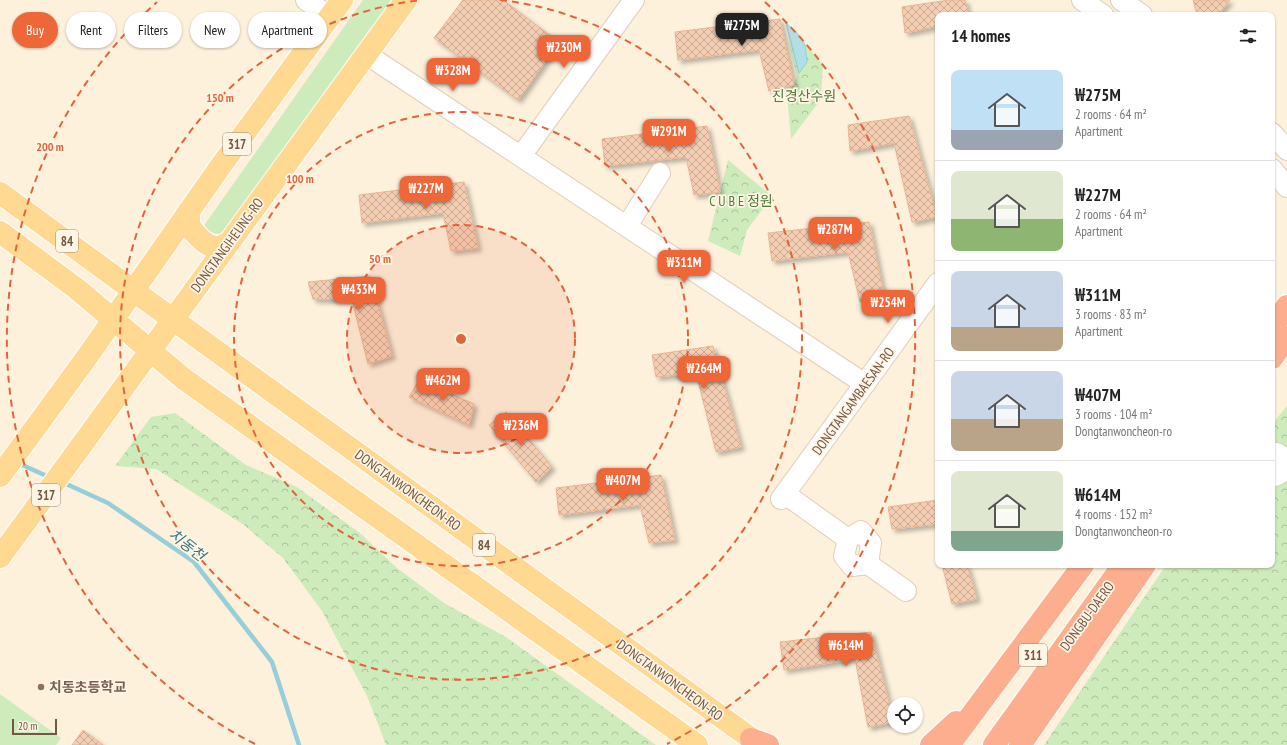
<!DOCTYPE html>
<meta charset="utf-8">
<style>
body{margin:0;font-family:"PT Sans Narrow","Noto Sans KR",sans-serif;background:#f6f6f6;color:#222;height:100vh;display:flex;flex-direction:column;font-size:15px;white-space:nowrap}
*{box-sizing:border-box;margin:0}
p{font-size:13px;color:#767676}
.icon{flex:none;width:22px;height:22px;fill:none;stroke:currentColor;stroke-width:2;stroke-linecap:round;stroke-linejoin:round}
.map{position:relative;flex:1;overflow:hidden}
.panel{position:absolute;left:935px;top:12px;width:340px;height:556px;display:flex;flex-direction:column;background:#fff;border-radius:8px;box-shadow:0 1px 3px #0004}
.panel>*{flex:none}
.hud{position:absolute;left:12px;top:12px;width:380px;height:36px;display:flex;gap:8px}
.fabs{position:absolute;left:887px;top:697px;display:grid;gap:8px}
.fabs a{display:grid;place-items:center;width:36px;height:36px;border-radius:50%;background:#fff;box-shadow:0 1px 3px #0004;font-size:20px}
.scale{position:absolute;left:12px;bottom:10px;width:45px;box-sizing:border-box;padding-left:4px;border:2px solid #735644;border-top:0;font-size:11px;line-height:14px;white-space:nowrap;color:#735644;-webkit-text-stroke:3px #fff5e4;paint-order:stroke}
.price{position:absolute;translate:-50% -34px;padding:0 9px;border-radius:8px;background:#ef6639;color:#fff;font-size:13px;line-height:26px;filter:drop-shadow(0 1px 2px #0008)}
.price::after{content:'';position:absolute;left:50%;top:24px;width:12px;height:9px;margin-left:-6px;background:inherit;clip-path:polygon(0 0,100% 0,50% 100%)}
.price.on{background:#222;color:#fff}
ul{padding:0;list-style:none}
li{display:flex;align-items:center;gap:12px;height:100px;padding:0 16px}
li+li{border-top:1px solid #e0e0e0}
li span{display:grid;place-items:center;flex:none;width:112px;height:80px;border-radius:8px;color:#555}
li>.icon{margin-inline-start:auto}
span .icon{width:48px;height:48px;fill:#fffc;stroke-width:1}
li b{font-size:17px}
h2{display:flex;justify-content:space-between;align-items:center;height:48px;padding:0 16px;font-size:17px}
.chip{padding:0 14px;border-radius:18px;background:#fff;box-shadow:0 1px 3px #0004;font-size:14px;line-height:36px}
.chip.on{background:#ef6639;color:#fff}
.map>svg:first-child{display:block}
</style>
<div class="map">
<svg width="1287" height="745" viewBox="0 0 1287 745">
<defs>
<pattern id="forest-crowns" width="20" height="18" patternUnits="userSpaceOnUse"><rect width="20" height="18" fill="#cdebbb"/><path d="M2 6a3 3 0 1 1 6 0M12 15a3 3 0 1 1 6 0" fill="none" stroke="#abc19a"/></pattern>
<pattern id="building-cross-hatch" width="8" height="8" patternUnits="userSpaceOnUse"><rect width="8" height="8" fill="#f4ceb3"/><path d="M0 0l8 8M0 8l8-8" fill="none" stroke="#caaa93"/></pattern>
<filter id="shadow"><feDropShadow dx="3.5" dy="3.5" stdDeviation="2" flood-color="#0004"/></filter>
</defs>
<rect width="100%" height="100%" fill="#fdf1dc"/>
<!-- green -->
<g fill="#cdebbb">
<path d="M363 0H396L227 234C217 234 211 234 203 227Z"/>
<path d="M0 694 61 738 56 745H0Z"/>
</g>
<!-- forest -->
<g fill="url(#forest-crowns)">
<path d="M786 23 823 64 821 99 791 139 787 94 797 77 790 48Z"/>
<path d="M728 160 772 196 747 230 740 256 708 241Z"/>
<path d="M1287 406V745H1044L1166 565H1272V424Z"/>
<path d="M175 413 246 465 297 487 361 534 397 568 444 603 506 637 656 745H386L367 696 322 611 283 558 244 525 156 469 115 466 151 417Z"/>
</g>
<!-- water -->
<path fill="#b1dee7" stroke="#96ced9" d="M786 23 798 34 805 45 807 62 799 73Z"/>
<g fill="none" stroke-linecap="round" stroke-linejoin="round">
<!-- stream -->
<g stroke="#96ced9" stroke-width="4.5">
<path d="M18 463 51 478"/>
<path d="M62 482 108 503 194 562 272 662 299 745"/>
</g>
</g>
<!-- building -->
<g fill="url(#building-cross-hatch)" stroke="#e8b592" filter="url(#shadow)">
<path d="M463 0H503L559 42 518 100 434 38Z"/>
<path d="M949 0H965L969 15H938V26L905 33 902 7Z"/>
<path d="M1193 0H1230L1218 15H1197Z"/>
<path d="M780 19 794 85 769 91 759 50 678 60 675 32Z"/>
<path d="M909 116 937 217 912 222 894 143 850 151 848 125Z"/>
<path d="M707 126 720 192 694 195 686 157 605 166 602 139Z"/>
<path d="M464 182 478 248 451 251 443 213 362 223 359 195Z"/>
<path d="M869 222 884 295 860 302 848 252 772 261 768 233Z"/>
<path d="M370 276 392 356 368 364 352 300 313 299 308 282Z"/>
<path d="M713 346 741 447 716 452 696 373 656 377 652 355Z"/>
<path d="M419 380 474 404 469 425 409 397Z"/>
<path d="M506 412 552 467 536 482 489 425Z"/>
<path d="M661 475 675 540 649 543 640 505 559 515 556 488Z"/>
<path d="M938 500V524L892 529 888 507Z"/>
<path d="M942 565H967L977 599 952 604Z"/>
<path d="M871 632 894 722 868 727 855 659 784 670 780 642Z"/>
<path d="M83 730 103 745H72Z"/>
</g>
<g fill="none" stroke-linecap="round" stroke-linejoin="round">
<defs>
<g id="minor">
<path d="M306 0 330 17"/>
<path d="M1082 0 1103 15"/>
<path d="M1121 0 1142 15"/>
<path d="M366 54 865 384"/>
<path d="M1272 133 1287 150"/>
<path d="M521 156 634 0"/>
<path d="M1272 169 1287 187"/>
<path d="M627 226 660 173"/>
<path d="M1272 453C1287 451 1287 477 1272 476"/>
<path d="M785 494 848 539 844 556 852 566 868 564 871 543 861 531 848 539"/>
<path d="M781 499 938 283"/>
<path d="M868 564 906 591"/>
</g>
<g id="major">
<path d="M0 193 208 345 760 745"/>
<path d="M189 211V226C196 234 205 247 217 247 221 247 226 244 229 242"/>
<path d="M0 232 77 289 184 379 697 745"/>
<path d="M0 476 87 357 220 167 342 0"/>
<path d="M0 557 406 0"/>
</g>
<g id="highway">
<path d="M1272 327 1287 306"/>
<path d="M1272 358 1287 337"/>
<path d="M751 739 768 745"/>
<path d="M931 745 956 722"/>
<path d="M949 745 1083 565"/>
<path d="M994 745 1123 565"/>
<path d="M1020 745 1145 565"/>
</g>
</defs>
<!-- minor casing -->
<use href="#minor" stroke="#e1cdb9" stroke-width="22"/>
<!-- major casing -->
<use href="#major" stroke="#fff" stroke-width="24"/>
<!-- highway casing -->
<use href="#highway" stroke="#fff" stroke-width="24"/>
<!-- minor -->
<use href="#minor" stroke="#fff" stroke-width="20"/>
<!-- major -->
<use href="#major" stroke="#ffd992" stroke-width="22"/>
<!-- highway -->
<use href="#highway" stroke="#fcae8f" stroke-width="22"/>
</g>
<!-- distance rings -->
<circle cx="461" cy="339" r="114" fill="#e3643a" fill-opacity=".12"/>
<g fill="none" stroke="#e3643a" stroke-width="2" stroke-dasharray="7 5">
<circle cx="461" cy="339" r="114"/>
<circle cx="461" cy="339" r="227"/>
<path d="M500 0A341 341 0 1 1 422 0"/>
<path d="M255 744A454 454 0 0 1 157 2M765 2A454 454 0 0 1 667 744"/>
</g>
<!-- markers -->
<circle fill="#8d6e63" stroke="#fff5e4" stroke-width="1.5" cx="41" cy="687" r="4"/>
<g text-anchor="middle" stroke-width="3.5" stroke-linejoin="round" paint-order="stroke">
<!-- shield labels -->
<g fill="#fff5e4" stroke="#9d8674" stroke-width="1">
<rect x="223" y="133" width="28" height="22" rx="3"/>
<rect x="56" y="230" width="22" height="22" rx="3"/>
<rect x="32" y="484" width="28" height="22" rx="3"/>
<rect x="473" y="534" width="22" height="22" rx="3"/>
<rect x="1019" y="644" width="28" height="22" rx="3"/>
</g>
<g font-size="13" font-weight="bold" fill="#735644">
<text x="237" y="149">317</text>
<text x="67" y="246">84</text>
<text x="46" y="500">317</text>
<text x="484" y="550">84</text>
<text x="1033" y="660">311</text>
</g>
<!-- park labels -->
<g font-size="14" fill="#4d7a3c" stroke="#fff5e4">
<text x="804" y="101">진경산수원</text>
<text x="741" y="206">C U B E 정원</text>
</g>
<!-- street labels -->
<g font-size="14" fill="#735644" stroke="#fff5e4">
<text transform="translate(227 245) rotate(-54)" y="5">DONGTANGIHEUNG-RO</text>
<text transform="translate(853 401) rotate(-54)" y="5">DONGTANGAMBAESAN-RO</text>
<text transform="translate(408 490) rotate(36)" y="5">DONGTANWONCHEON-RO</text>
<text transform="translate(1087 616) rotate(-54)" y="5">DONGBU-DAERO</text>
<text transform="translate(670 680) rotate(36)" y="5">DONGTANWONCHEON-RO</text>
</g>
<!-- education labels -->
<g font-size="14" font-weight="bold" fill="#785e54" stroke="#fff5e4" text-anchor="start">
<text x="49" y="692">치동초등학교</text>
</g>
<!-- water labels -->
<g font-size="15" font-style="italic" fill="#3b7482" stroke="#fff5e4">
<text transform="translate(187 545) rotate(38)" y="5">치동천</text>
</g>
</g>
<circle cx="461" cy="339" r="6" fill="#e3643a" stroke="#fff5e4" stroke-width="2"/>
<g font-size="12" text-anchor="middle" font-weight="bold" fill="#e3643a" stroke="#fff5e4" stroke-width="3.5" stroke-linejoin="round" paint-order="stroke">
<text x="220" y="102">150 m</text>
<text x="50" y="151">200 m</text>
<text x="300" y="183">100 m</text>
<text x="380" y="263">50 m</text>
</g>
</svg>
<div class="fabs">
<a><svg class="icon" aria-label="locate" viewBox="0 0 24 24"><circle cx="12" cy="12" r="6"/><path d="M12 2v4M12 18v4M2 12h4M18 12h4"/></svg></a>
</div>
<div class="scale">20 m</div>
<b class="price on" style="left:742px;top:47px">₩275M</b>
<b class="price" style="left:564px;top:69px">₩230M</b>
<b class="price" style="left:453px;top:92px">₩328M</b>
<b class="price" style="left:669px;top:153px">₩291M</b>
<b class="price" style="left:426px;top:210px">₩227M</b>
<b class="price" style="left:835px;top:251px">₩287M</b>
<b class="price" style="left:684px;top:284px">₩311M</b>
<b class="price" style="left:359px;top:311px">₩433M</b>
<b class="price" style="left:888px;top:324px">₩254M</b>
<b class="price" style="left:704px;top:390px">₩264M</b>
<b class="price" style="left:443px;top:402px">₩462M</b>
<b class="price" style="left:521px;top:447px">₩236M</b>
<b class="price" style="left:623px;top:502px">₩407M</b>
<b class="price" style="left:846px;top:667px">₩614M</b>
<div class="hud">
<a class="chip on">Buy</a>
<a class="chip">Rent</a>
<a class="chip">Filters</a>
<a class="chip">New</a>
<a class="chip">Apartment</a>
</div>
<section class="panel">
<h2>14 homes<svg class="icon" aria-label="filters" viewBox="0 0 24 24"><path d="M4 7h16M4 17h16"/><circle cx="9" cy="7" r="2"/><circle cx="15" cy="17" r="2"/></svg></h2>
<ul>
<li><span style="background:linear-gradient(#bfe0f5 75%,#9aa5b1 0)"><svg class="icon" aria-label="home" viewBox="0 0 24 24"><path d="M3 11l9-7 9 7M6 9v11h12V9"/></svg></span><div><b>₩275M</b><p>2 rooms · 64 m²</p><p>Apartment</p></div></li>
<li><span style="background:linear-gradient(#dfe7d0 60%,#8fb573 0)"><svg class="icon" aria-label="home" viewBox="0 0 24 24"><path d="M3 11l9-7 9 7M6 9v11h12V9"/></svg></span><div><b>₩227M</b><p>2 rooms · 64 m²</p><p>Apartment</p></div></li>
<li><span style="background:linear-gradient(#c9d6e8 70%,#b9a48a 0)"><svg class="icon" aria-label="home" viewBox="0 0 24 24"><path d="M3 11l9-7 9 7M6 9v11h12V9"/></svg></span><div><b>₩311M</b><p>3 rooms · 83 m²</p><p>Apartment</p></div></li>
<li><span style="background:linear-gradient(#c9d6e8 60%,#b9a48a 0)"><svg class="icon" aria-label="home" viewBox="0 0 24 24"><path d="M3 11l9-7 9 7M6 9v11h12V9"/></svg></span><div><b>₩407M</b><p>3 rooms · 104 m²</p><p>Dongtanwoncheon-ro</p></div></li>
<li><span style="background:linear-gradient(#dfe7d0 75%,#7fa58c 0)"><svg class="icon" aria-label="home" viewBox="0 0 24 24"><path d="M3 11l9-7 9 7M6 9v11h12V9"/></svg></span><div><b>₩614M</b><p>4 rooms · 152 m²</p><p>Dongtanwoncheon-ro</p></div></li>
</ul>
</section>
</div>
